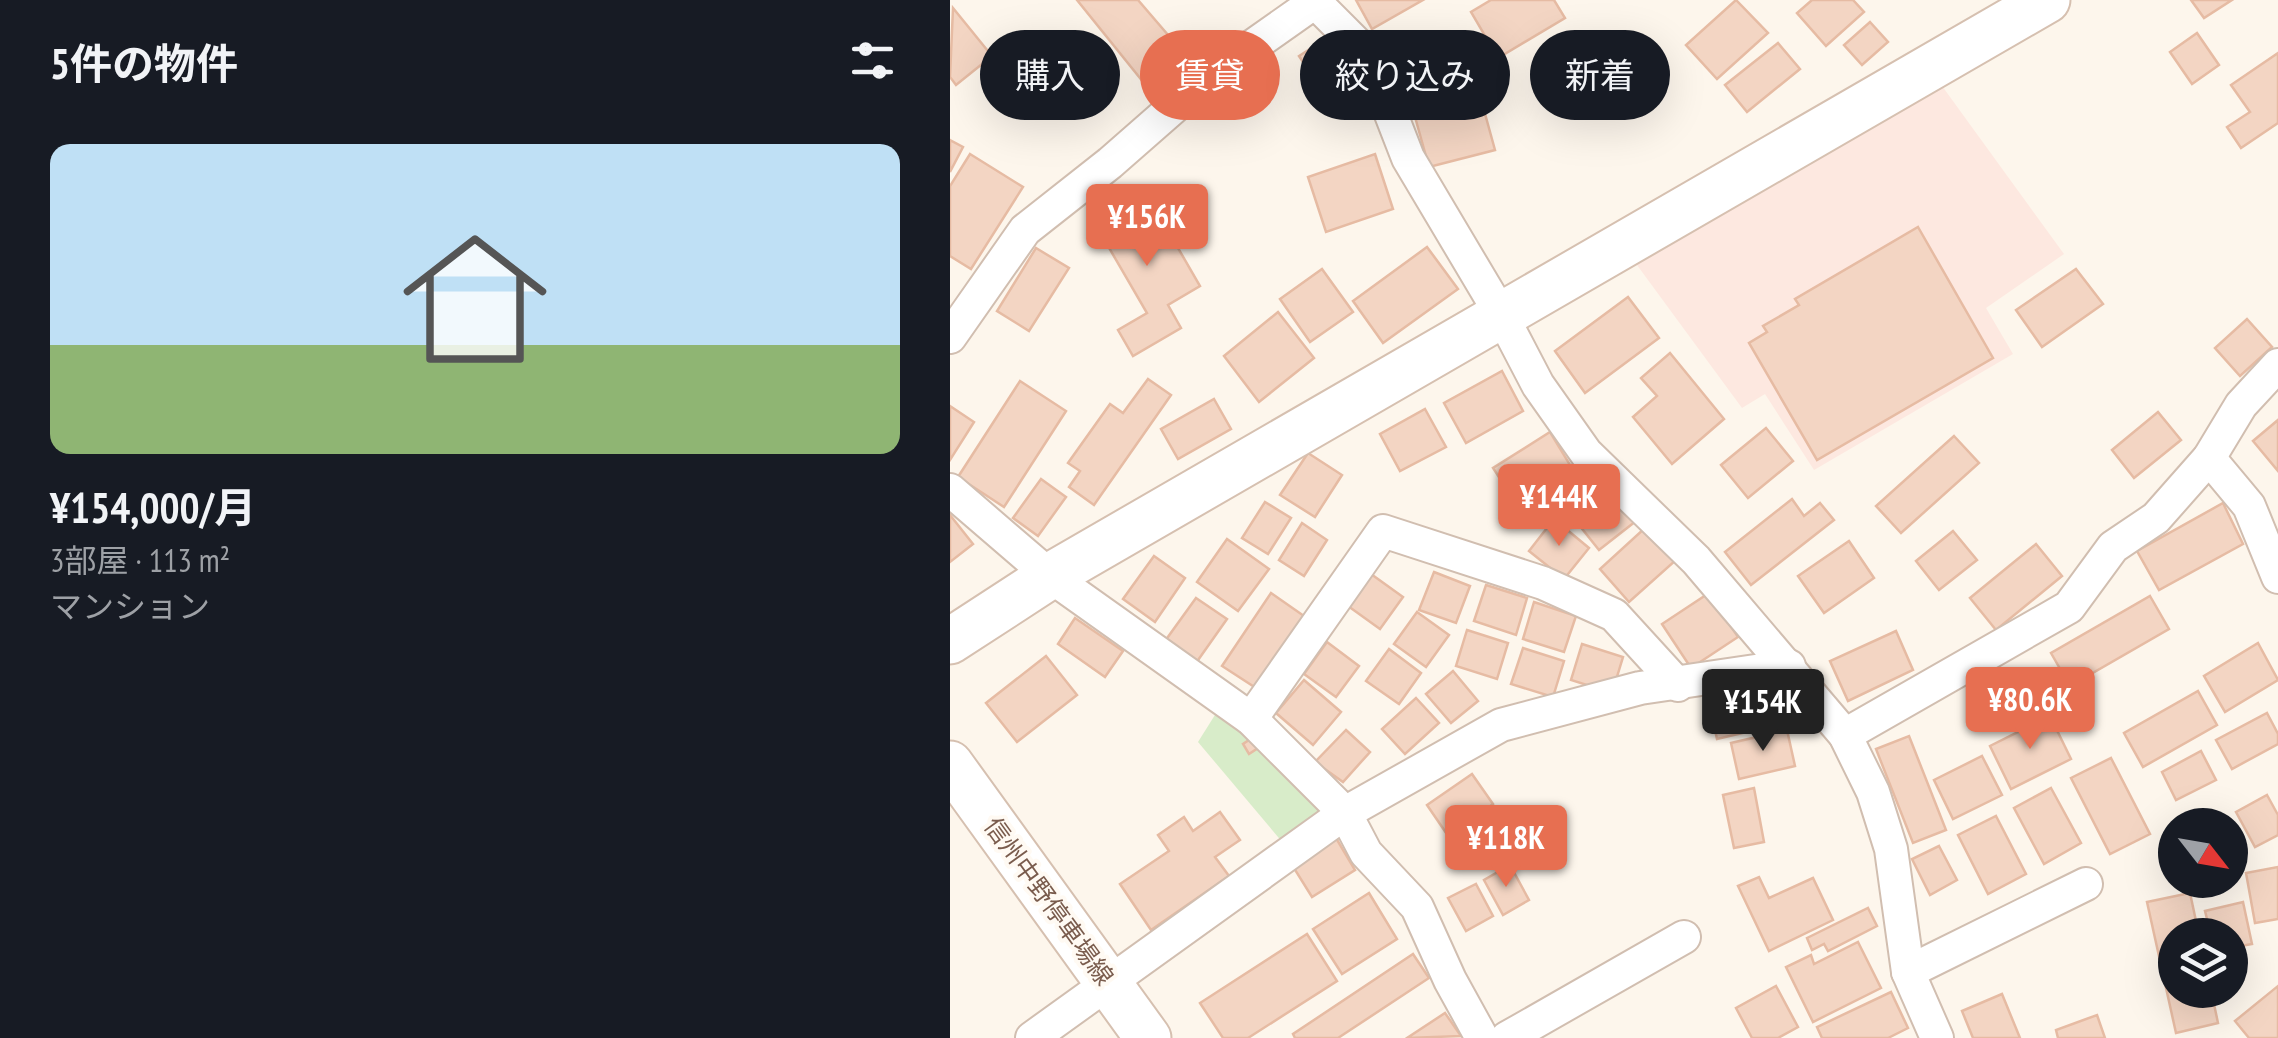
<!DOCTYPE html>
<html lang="ja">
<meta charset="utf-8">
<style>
body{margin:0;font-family:"PT Sans Narrow","Noto Sans JP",sans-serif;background:#242831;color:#f1f3f6;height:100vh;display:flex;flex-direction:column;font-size:38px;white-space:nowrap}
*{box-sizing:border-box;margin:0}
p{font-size:32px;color:#9ea1a6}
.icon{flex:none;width:55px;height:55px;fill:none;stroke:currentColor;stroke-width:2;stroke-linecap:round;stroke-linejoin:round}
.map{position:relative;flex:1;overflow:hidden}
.sheet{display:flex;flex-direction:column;background:#171b24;width:950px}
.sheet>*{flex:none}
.top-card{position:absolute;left:30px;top:30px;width:950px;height:90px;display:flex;gap:20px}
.needle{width:65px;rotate:121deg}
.tools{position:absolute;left:1208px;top:808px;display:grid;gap:20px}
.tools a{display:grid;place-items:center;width:90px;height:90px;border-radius:50%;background:#171b24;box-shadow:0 10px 40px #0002;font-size:50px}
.price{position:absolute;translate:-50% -85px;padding:0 22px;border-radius:10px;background:#e76f51;color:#fff;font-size:32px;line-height:65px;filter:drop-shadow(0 2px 5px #0008)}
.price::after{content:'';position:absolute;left:50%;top:60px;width:30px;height:22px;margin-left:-15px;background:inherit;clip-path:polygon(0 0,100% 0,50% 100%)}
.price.selected{background:#222;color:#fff}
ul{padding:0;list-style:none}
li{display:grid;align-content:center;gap:20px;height:530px;padding:0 50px}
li+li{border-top:2px solid #363941}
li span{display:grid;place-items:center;height:310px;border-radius:20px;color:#555}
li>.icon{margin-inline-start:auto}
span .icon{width:180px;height:180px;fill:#fffc;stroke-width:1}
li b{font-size:42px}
h2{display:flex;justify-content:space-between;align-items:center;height:120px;padding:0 50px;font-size:42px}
.pill{padding:0 35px;border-radius:45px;background:#171b24;box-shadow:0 10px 40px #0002;font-size:35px;line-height:90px}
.pill.selected{background:#e76f51;color:#fff}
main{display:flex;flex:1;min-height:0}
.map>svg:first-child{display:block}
</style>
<main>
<section class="sheet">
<h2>5件の物件<svg class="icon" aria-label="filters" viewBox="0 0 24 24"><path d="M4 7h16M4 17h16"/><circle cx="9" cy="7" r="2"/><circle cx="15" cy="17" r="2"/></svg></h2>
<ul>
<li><span style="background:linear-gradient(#bfe0f5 65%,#8fb573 0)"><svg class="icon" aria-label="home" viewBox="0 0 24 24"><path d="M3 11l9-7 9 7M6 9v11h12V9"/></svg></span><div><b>¥154,000/月</b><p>3部屋 · 113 m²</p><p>マンション</p></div></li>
</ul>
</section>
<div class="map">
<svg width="1328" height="1038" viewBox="0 0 1328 1038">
<rect width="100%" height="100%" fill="#fdf6ec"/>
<!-- commercial -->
<path fill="#fde8e0" d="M979 68 1114 254 1036 308 1063 354 864 470 815 394 792 408 673 246Z"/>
<!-- green -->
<path fill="#d8ecc9" d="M275 699 395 813 339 850 248 742Z"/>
<!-- building -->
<g fill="#f3d5c3" stroke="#e6bba3" stroke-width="2.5">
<path d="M127 0H188L237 57 198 88Z"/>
<path d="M406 0H473L422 29Z"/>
<path d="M541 0H604L615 18 548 58 521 12Z"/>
<path d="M786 0 818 33 767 79 736 45Z"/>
<path d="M862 0H903L914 12 876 46 847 13Z"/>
<path d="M1241 0H1282L1254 18Z"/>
<path d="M3 8 42 56 6 85 0 77Z"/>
<path d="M920 22 938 42 912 65 894 45Z"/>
<path d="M667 32 682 51 635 86 620 66Z"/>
<path d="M1247 33 1269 65 1242 84 1220 52Z"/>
<path d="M380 36 402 68 371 89 349 56Z"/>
<path d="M828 43 850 69 797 112 775 85Z"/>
<path d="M1328 53V123L1291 148 1277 127 1300 112 1281 85Z"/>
<path d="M526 81 545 150 479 167 460 99Z"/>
<path d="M0 140 13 147 0 172Z"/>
<path d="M20 154 73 187 21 269 0 256V186Z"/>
<path d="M425 154 443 209 376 232 358 177Z"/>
<path d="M195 191 250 286 218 305 231 328 183 356 168 330 197 313 144 222Z"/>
<path d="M968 227 1043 358 867 460 799 343 817 332 813 326 849 305 845 299Z"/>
<path d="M477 247 508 289 433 343 403 301Z"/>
<path d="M86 248 119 268 79 331 47 311Z"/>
<path d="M372 269 403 312 360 342 330 299Z"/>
<path d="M1126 269 1153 304 1092 347 1066 310Z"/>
<path d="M678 297 709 338 635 393 605 351Z"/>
<path d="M328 312 364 358 309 402 274 356Z"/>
<path d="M1297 319 1322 347 1290 376 1265 348Z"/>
<path d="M720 353 774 419 722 464 683 417 707 396 691 378Z"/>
<path d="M552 371 573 411 516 443 494 403Z"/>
<path d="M198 379 221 395 144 505 119 487 130 471 118 463 160 404 173 413Z"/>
<path d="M70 381 116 411 54 507 8 477Z"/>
<path d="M264 399 281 429 228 459 211 429Z"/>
<path d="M0 406 24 422 0 460Z"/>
<path d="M475 409 496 447 450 471 430 434Z"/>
<path d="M1208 412 1231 440 1184 478 1162 450Z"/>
<path d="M1328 420V471L1303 441Z"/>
<path d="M816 428 843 461 798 498 771 465Z"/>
<path d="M600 432 628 478 572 513 543 468Z"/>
<path d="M1004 436 1029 463 951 533 926 506Z"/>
<path d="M358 453 392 475 365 517 330 495Z"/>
<path d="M650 475 686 521 649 550 613 505Z"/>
<path d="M91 479 116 497 88 536 63 518Z"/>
<path d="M842 499 854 516 870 503 884 520 801 585 775 552Z"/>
<path d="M315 502 341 518 318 554 292 538Z"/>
<path d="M1273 503 1293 544 1209 590 1187 551Z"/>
<path d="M0 515 23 544 0 562Z"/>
<path d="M604 519 639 548 614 579 579 551Z"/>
<path d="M352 523 377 540 354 576 329 560Z"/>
<path d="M696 527 726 560 679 602 650 569Z"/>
<path d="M1003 531 1027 560 989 590 966 561Z"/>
<path d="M277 539 319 569 288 611 247 582Z"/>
<path d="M899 541 924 578 874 613 848 576Z"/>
<path d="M1086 544 1112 576 1046 630 1020 598Z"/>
<path d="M204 556 235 578 205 622 173 599Z"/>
<path d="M484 572 520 586 506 623 469 610Z"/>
<path d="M421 574 453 597 430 629 398 606Z"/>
<path d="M536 585 577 598 566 635 524 621Z"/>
<path d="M321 593 354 616 306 688 272 666Z"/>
<path d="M759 593 788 637 741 668 712 624Z"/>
<path d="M1200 596 1219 629 1120 686 1101 653Z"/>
<path d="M246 598 277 619 246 663 215 641Z"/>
<path d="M584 602 626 616 614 652 573 639Z"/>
<path d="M467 612 499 635 476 667 444 644Z"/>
<path d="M125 618 173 651 155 677 108 644Z"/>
<path d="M517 630 558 643 547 679 506 666Z"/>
<path d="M946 631 963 670 898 701 880 661Z"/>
<path d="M377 642 409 666 386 697 354 674Z"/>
<path d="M1308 643 1328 680 1275 712 1254 676Z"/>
<path d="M632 644 673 657 662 693 621 680Z"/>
<path d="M573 648 614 661 603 697 561 684Z"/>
<path d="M439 649 471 673 449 704 416 681Z"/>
<path d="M96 656 127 695 67 742 36 703Z"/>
<path d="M503 671 528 701 501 723 476 694Z"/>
<path d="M354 680 391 712 363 745 326 713Z"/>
<path d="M805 690 808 703 834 697 840 722 767 739 758 700Z"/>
<path d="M1248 691 1267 725 1193 767 1174 733Z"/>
<path d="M466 698 489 723 455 754 432 729Z"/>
<path d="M1317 713 1328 734V744L1282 769 1266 740Z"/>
<path d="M1100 716 1121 759 1061 789 1040 746Z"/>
<path d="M396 730 420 752 393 782 365 762Z"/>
<path d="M837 730 845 766 789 779 781 743Z"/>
<path d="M959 736 996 830 963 843 926 749Z"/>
<path d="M302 738 308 748 299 754 293 744Z"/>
<path d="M1251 751 1266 780 1226 800 1212 772Z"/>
<path d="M1032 756 1052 795 1003 819 984 780Z"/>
<path d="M1161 758 1200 834 1160 854 1121 778Z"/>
<path d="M522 774 543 804 532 812 552 842 518 865 477 805Z"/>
<path d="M804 788 814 842 784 848 773 795Z"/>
<path d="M1101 788 1131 843 1094 864 1064 808Z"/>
<path d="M1317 795 1328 815V835L1305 847 1286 812Z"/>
<path d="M270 812 290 840 265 857 279 876 201 930 170 884 219 851 208 835 234 817 243 831Z"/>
<path d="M1046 816 1076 874 1038 894 1008 835Z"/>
<path d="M386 838 405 870 362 897 342 865Z"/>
<path d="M1280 844 1289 860 1280 865Z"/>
<path d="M989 846 1007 880 980 895 962 859Z"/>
<path d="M560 865 579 900 553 915 534 880Z"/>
<path d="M1328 867V919L1305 923 1296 873Z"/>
<path d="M809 877 819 898 863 878 883 920 819 951 788 886Z"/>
<path d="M526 884 543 916 516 931 498 898Z"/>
<path d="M419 893 447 939 392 974 363 929Z"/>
<path d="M1240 893 1249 935H1225V990H1261L1268 1023 1226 1033 1197 902Z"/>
<path d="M1293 902 1302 944 1280 948V935H1261L1255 911Z"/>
<path d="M918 908 927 926 878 951 874 944 862 950 857 938Z"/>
<path d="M357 934 387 981 298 1038H273L250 1003Z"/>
<path d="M908 942 931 988 863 1022 836 967 861 955 864 964Z"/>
<path d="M463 954 479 978 388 1038H345L343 1034Z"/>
<path d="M826 986 848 1027 828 1038H802L786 1008Z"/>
<path d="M1328 986V1038H1299L1285 1021Z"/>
<path d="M941 992 958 1028 938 1038H872L867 1027Z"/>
<path d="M1052 994 1070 1038H1023L1012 1011Z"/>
<path d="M495 1013 511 1036 457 1038Z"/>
<path d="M1147 1015 1155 1038H1108L1106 1030Z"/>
</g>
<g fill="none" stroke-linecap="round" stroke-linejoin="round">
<defs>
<g id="street">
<path d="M363 0 418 55 458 158 552 316 588 385 636 453 746 560 895 735 923 792 941 849 958 972 987 1038"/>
<path d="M0 337 75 230 160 163 257 78 365 2"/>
<path d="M1259 458 1299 506 1328 577"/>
<path d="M0 490 100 576 301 719 395 813 416 853 467 907 500 980 532 1038"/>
<path d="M301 719 433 531 593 583 664 615 728 685"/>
<path d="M895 735 1119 607 1163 547 1206 518 1259 458 1291 405 1328 365"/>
<path d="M958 972 1136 884"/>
<path d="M82 1038 395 813 551 725 690 688 839 666"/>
<path d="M557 1038 734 937"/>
</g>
<g id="secondary">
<path d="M0 641 100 576 1097 0"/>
<path d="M0 764 198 1038"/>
</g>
</defs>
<!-- street casing -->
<use href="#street" stroke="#d1beb0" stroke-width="36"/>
<!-- secondary casing -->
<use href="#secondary" stroke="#d6c0b0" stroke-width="49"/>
<!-- street -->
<use href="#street" stroke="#fff" stroke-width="32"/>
<!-- secondary -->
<use href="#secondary" stroke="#fff" stroke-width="45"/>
</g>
<g text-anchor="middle" stroke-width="8" stroke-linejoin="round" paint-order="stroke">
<!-- street labels -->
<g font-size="25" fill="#7a5c4d" stroke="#fffaf3">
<text transform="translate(99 901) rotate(54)" y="9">信州中野停車場線</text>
</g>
</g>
</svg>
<div class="tools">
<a><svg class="needle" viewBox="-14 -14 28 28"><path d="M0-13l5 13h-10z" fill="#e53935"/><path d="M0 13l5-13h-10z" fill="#9ea1a6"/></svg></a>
<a><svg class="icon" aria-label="layers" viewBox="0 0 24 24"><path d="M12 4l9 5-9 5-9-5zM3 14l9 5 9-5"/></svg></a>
</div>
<b class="price" style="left:197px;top:269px">¥156K</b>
<b class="price" style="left:609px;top:549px">¥144K</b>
<b class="price" style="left:1080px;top:752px">¥80.6K</b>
<b class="price selected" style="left:813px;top:754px">¥154K</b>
<b class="price" style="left:556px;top:890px">¥118K</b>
<div class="top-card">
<a class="pill">購入</a>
<a class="pill selected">賃貸</a>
<a class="pill">絞り込み</a>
<a class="pill">新着</a>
</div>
</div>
</main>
